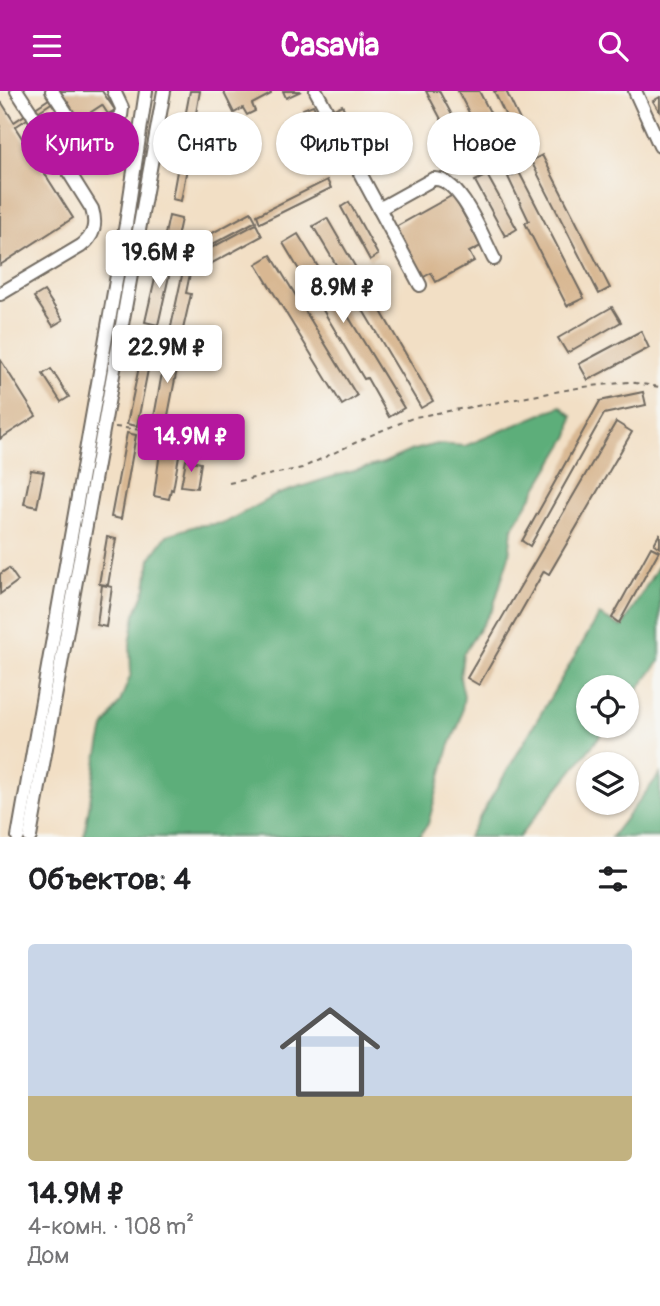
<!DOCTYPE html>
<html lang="ru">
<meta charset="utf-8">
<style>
body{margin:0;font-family:Pangolin,sans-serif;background:#f6f6f6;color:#202124;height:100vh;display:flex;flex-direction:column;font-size:26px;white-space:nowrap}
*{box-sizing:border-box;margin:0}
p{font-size:23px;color:#757577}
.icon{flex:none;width:38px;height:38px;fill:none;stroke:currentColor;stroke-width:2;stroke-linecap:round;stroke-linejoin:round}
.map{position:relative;height:746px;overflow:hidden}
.side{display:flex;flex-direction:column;background:#fff;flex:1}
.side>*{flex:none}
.hud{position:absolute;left:21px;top:21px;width:620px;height:63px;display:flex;gap:14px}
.buttons{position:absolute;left:576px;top:584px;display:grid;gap:14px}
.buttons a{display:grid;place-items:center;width:63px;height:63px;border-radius:50%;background:#fff;box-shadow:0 2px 5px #0004;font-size:35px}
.price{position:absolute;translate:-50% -60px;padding:0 16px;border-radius:7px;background:#fff;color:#222;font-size:23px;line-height:46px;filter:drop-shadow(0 2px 4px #0008)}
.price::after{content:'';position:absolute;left:50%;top:42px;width:21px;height:16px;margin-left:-10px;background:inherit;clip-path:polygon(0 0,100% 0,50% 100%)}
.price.on{background:#b5179e;color:#fff}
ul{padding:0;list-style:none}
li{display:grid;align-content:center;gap:14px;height:371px;padding:0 28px}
li span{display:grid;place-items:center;height:217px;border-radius:7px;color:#555}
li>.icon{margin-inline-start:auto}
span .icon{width:126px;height:126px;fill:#fffc;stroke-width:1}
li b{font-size:30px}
h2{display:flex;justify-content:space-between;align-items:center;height:84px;padding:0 28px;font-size:30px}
.chip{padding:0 24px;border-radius:32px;background:#fff;box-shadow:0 2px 5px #0004;font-size:24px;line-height:63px}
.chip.on{background:#b5179e;color:#fff}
header{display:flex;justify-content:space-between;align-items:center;height:91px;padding:0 28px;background:#b5179e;color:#fff;font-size:32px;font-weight:800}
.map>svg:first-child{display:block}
</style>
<header><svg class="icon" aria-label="menu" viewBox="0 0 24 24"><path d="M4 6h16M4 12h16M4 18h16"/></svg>Casavia<svg class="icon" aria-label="search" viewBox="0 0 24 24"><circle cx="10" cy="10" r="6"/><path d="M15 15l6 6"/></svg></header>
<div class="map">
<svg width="660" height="746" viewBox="0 0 660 746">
<rect width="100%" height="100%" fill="#f6f6f2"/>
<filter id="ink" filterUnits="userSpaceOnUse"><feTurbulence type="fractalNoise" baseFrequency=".0143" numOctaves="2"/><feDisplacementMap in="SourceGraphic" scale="14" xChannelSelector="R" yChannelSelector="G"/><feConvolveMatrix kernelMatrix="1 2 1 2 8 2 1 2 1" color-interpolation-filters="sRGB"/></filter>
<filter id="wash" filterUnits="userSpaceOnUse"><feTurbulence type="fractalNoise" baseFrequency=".00686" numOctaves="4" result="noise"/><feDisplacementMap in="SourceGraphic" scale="28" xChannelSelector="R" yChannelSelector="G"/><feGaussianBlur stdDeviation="1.57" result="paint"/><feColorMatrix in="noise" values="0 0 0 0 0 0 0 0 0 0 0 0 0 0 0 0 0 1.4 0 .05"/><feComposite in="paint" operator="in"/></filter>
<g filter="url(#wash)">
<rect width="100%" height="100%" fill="#f2dfc5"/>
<!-- forest -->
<g fill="#5dae7a" stroke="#446c52" stroke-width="2">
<path d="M561 315 572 325 570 343 512 438 509 465 493 517 463 563 460 587 464 605 460 631 449 656 428 733 419 746H84L97 668 104 637 120 611 131 583 130 553 135 524 146 497 150 468 167 444 195 435 224 432 276 404 328 387 383 372 410 360 437 353 465 355Z"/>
<path d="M660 472V570L627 612 626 597H588V635H608L519 746H468L599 524 622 536Z"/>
<path d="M660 683V746H611Z"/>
</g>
<g id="blocks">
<!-- building -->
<g fill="#d8b792">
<path d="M61 0H102L115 19 108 23 102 14 79 29 62 5 15 36 73 127 0 174V14L2 12 14 31Z"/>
<path d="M190 0H200L193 39 183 37Z"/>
<path d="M223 0H270L271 3 252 13 255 20 247 24 243 17 234 22Z"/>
<path d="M283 0H301L286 7Z"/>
<path d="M426 0H439L479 74 468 79Z"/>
<path d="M458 0H479L512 64 495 73Z"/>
<path d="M494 0H506L529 48 519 53Z"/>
<path d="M660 6V21L653 10Z"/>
<path d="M313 14 339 66 329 71 303 18Z"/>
<path d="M342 14 365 59 355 64 332 19Z"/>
<path d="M181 58 190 60 181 110 172 108Z"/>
<path d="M542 64 610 197 599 203 531 70Z"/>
<path d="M519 81 584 207 567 215 525 132 529 130 508 86Z"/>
<path d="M487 84 517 138 505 145 475 90Z"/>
<path d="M327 89 331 97 260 132 257 124Z"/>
<path d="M453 104 481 155 469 161 474 170 436 191 431 182 422 187 394 137Z"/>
<path d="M349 111 378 164 370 169 341 116Z"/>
<path d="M251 121 256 130 196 162 192 153Z"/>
<path d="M169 125 181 128 176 151 164 148Z"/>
<path d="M327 127 433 310 421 317 313 135Z"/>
<path d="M256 133 262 145 203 177 196 165Z"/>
<path d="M298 143 404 317 389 326 367 287 364 288 283 152Z"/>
<path d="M271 164 357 305 342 314 256 173Z"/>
<path d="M160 165 173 167 158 234 145 231Z"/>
<path d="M186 166 193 168 186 202 191 203 181 247 169 245Z"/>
<path d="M44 200 63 229 53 235 34 206Z"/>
<path d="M612 216 621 231 567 262 558 247Z"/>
<path d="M641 240 649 257 588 289 579 273Z"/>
<path d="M168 249 182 252 165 340 152 337Z"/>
<path d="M144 252 153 253 137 335 127 333Z"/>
<path d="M0 268 36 325 0 348Z"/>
<path d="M51 278 69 306 61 311 43 283Z"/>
<path d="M643 301 646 314 604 323 530 455 522 450 600 310Z"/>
<path d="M616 331 632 341 549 483 544 480 479 594 467 587Z"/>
<path d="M127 342 136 344 121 428 111 426Z"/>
<path d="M160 361 179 365 173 399 171 398 169 408 154 405Z"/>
<path d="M186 369 201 372 197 397 181 395Z"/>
<path d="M31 379 44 381 37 416 24 413Z"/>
<path d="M660 442V457L654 453Z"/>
<path d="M107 446 116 448 108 494 99 493Z"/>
<path d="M651 456 659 460 619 532 612 527Z"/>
<path d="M9 477 18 490 0 503V483Z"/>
<path d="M102 494 112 496 106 536 97 534Z"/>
</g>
</g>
</g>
<g filter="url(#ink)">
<use href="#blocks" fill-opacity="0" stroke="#716a61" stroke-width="2"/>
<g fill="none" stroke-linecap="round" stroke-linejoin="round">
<defs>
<g id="minor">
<path d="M17 0 30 20"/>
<path d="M52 0 75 35 110 32 121 25 122 17 114 0"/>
<path d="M316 0 420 194"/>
<path d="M635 0 660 55"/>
<path d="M379 118 433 88C460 85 483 147 494 168"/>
<path d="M0 203 81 155C94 145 97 134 92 118L33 24"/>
<path d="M18 746 126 133 146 0"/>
<path d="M30 746 164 0"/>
</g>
</defs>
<!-- minor casing -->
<use href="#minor" stroke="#716a61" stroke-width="16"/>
<!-- path -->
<g stroke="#716a61" stroke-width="2" stroke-dasharray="5 5" stroke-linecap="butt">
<path d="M115 336 142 339 153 354"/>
<path d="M229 392 302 377 378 341 415 326 583 296 629 291 660 296"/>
</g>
<!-- minor -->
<use href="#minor" stroke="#fff" stroke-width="12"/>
</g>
</g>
</svg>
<div class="buttons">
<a><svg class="icon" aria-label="locate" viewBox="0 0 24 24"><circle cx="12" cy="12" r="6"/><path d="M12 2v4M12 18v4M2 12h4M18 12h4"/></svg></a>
<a><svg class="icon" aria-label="layers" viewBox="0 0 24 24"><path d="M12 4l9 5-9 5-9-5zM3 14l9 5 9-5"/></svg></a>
</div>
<b class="price" style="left:159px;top:199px">19.6M ₽</b>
<b class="price" style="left:343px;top:234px">8.9M ₽</b>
<b class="price" style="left:167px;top:294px">22.9M ₽</b>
<b class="price on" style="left:191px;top:383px">14.9M ₽</b>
<div class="hud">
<a class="chip on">Купить</a>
<a class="chip">Снять</a>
<a class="chip">Фильтры</a>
<a class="chip">Новое</a>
</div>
</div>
<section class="side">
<h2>Объектов: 4<svg class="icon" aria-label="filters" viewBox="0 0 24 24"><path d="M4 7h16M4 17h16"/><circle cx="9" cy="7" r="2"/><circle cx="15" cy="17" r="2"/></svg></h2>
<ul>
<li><span style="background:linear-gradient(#c9d6e8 70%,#c2b280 0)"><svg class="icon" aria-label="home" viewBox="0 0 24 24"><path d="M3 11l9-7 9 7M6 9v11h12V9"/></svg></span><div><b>14.9M ₽</b><p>4-комн. · 108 m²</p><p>Дом</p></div></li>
</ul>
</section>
